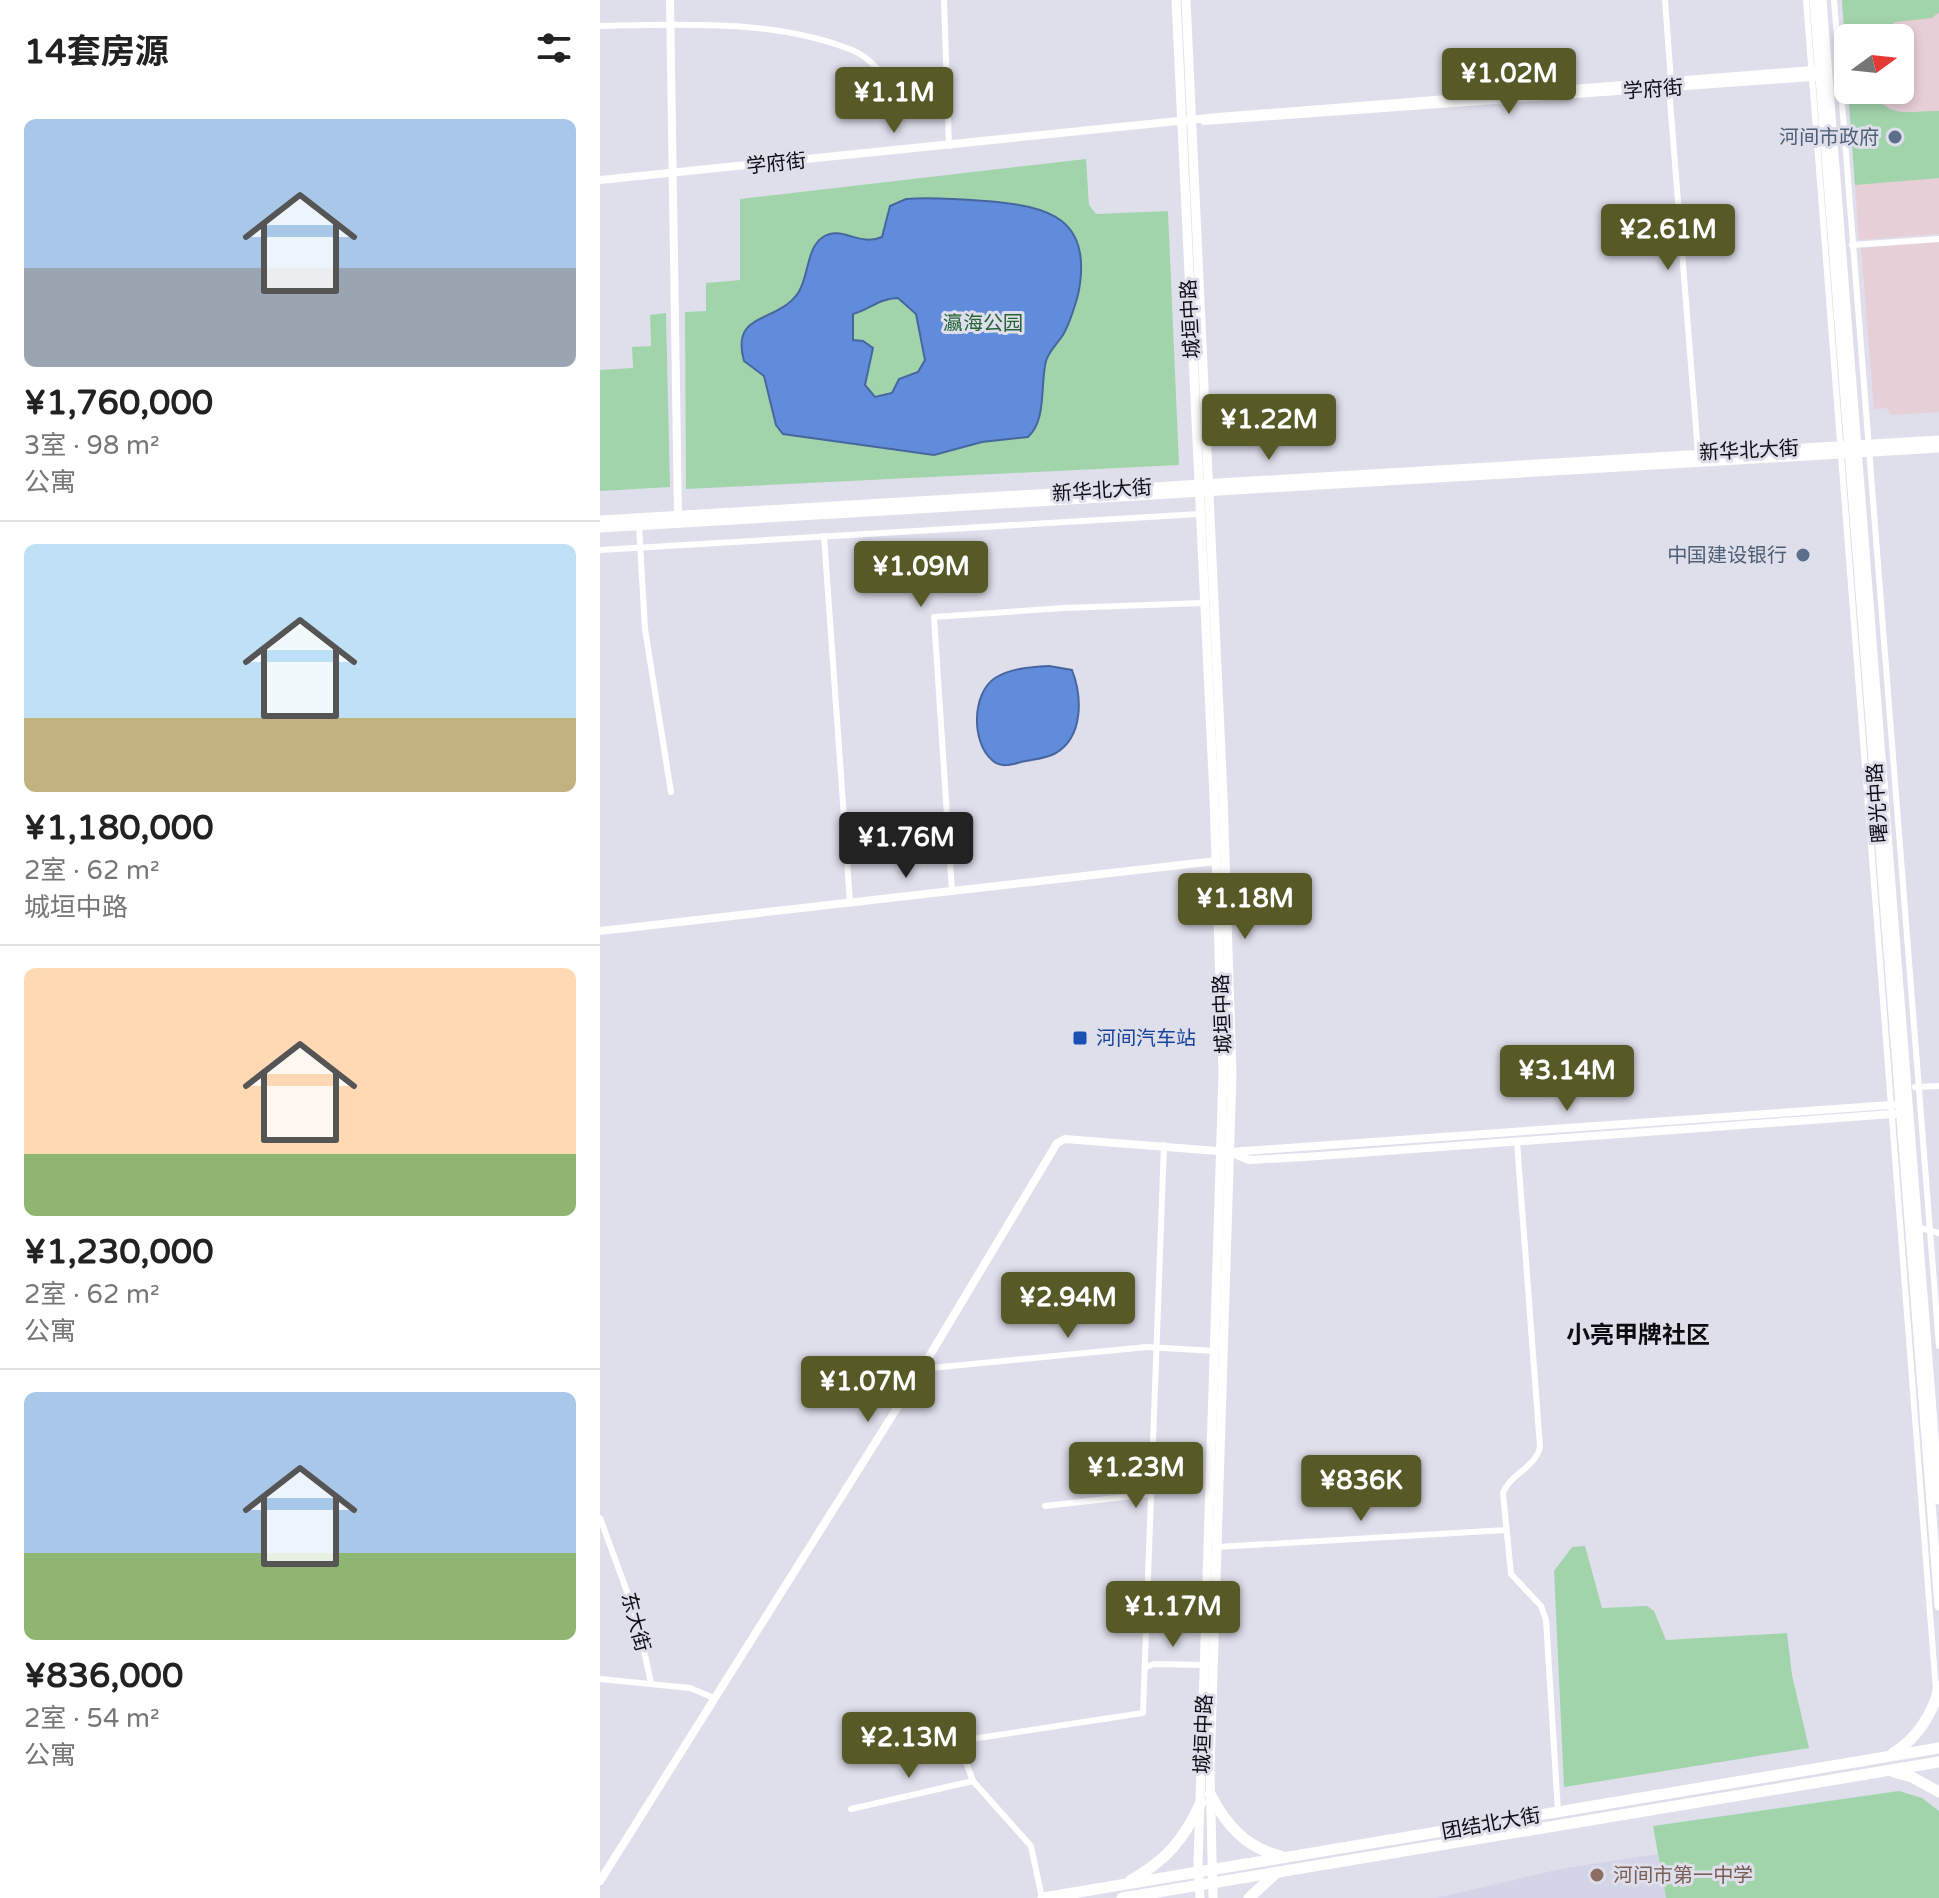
<!DOCTYPE html>
<html lang="zh">
<meta charset="utf-8">
<style>
body{margin:0;font-family:"Varela Round","Noto Sans SC",sans-serif;background:#f2f2f2;color:#222;height:100vh;display:flex;flex-direction:column;font-size:30px;white-space:nowrap}
*{box-sizing:border-box;margin:0}
p{font-size:26px;color:#767676}
.icon{flex:none;width:44px;height:44px;fill:none;stroke:currentColor;stroke-width:2;stroke-linecap:round;stroke-linejoin:round}
.map{position:relative;flex:1;overflow:hidden}
.details{display:flex;flex-direction:column;background:#fff;width:600px}
.details>*{flex:none}
.needle{width:52px;rotate:75deg}
.fabs{position:absolute;left:1234px;top:24px;display:grid;gap:16px}
.fabs a{display:grid;place-items:center;width:80px;height:80px;border-radius:12px;background:#fff;box-shadow:0 4px 12px #0003;font-size:40px}
.price{position:absolute;translate:-50% -68px;padding:0 18px;border-radius:8px;background:#575a27;color:#fff;font-size:26px;line-height:52px;filter:drop-shadow(0 2px 4px #0008)}
.price::after{content:'';position:absolute;left:50%;top:48px;width:24px;height:18px;margin-left:-12px;background:inherit;clip-path:polygon(0 0,100% 0,50% 100%)}
.price.on{background:#222;color:#fff}
ul{padding:0;list-style:none}
li{display:grid;align-content:center;gap:16px;height:424px;padding:0 24px}
li+li{border-top:2px solid #e0e0e0}
li span{display:grid;place-items:center;height:248px;border-radius:12px;color:#555}
li>.icon{margin-inline-start:auto}
span .icon{width:144px;height:144px;fill:#fffc;stroke-width:1}
li b{font-size:34px}
h2{display:flex;justify-content:space-between;align-items:center;height:96px;padding:0 24px;font-size:34px}
main{display:flex;flex:1;min-height:0}
.map>svg:first-child{display:block}
</style>
<main>
<section class="details">
<h2>14套房源<svg class="icon" aria-label="filters" viewBox="0 0 24 24"><path d="M4 7h16M4 17h16"/><circle cx="9" cy="7" r="2"/><circle cx="15" cy="17" r="2"/></svg></h2>
<ul>
<li><span style="background:linear-gradient(#a9c7e8 60%,#9aa5b1 0)"><svg class="icon" aria-label="home" viewBox="0 0 24 24"><path d="M3 11l9-7 9 7M6 9v11h12V9"/></svg></span><div><b>¥1,760,000</b><p>3室 · 98 m²</p><p>公寓</p></div></li>
<li><span style="background:linear-gradient(#bfe0f5 70%,#c2b280 0)"><svg class="icon" aria-label="home" viewBox="0 0 24 24"><path d="M3 11l9-7 9 7M6 9v11h12V9"/></svg></span><div><b>¥1,180,000</b><p>2室 · 62 m²</p><p>城垣中路</p></div></li>
<li><span style="background:linear-gradient(#ffd9b3 75%,#8fb573 0)"><svg class="icon" aria-label="home" viewBox="0 0 24 24"><path d="M3 11l9-7 9 7M6 9v11h12V9"/></svg></span><div><b>¥1,230,000</b><p>2室 · 62 m²</p><p>公寓</p></div></li>
<li><span style="background:linear-gradient(#a9c7e8 65%,#8fb573 0)"><svg class="icon" aria-label="home" viewBox="0 0 24 24"><path d="M3 11l9-7 9 7M6 9v11h12V9"/></svg></span><div><b>¥836,000</b><p>2室 · 54 m²</p><p>公寓</p></div></li>
</ul>
</section>
<div class="map">
<svg width="1339" height="1898" viewBox="0 0 1339 1898">
<rect width="100%" height="100%" fill="#dedfeb"/>
<!-- commercial -->
<g fill="#e7cfd8">
<path d="M1242 0H1339V234L1259 240 1248 90H1300V38H1248V84Z"/>
<path d="M1339 242V412L1291 415 1287 408 1274 409 1261 248Z"/>
</g>
<!-- built -->
<path fill="#d3d4e8" d="M1058 1854 1066 1898H836L960 1869Z"/>
<!-- green -->
<g fill="#a2d4ac">
<path d="M1242 0H1339V12L1332 18 1295 22 1274 38H1248L1246 60Z"/>
<path d="M1248 90H1270C1292 121 1308 110 1339 111V178L1255 185Z"/>
<path d="M486 159 489 205 496 214 568 211 579 465 86 489 85 312 106 311V283L140 280V199Z"/>
<path d="M66 313 70 487 0 491V370L33 368 32 347 51 346 50 315Z"/>
<path d="M985 1546 1002 1608 1047 1606 1054 1611 1066 1640 1187 1633 1192 1675 1209 1748 964 1787 954 1571 972 1547Z"/>
<path d="M1299 1791 1322 1798 1339 1811V1898H1066L1053 1826Z"/>
</g>
<!-- water -->
<g fill="#608cdb" stroke="#47669e" stroke-width="2" fill-rule="evenodd">
<path d="M306 199C333 197 359 199 386 201 449 206 494 218 478 295 474 309 470 323 463 335 457 344 449 351 446 361 440 384 447 420 428 437L382 442 334 455 183 434 176 425 164 376 144 361C130 311 177 324 198 293 209 277 206 248 223 237 242 225 259 247 282 237L290 206ZM298 298 316 314 325 360 318 372 299 379 292 393 275 397 265 385 273 348 263 341 253 340V314C269 310 279 298 298 298Z"/>
<path d="M449 666 472 670C482 696 484 736 456 753 445 759 433 759 421 762 411 765 400 768 392 760 371 742 372 693 395 678 411 668 431 667 449 666Z"/>
</g>
<g fill="none" stroke-linecap="round" stroke-linejoin="round">
<!-- minor -->
<g stroke="#fff" stroke-width="6">
<path d="M344 0 349 146"/>
<path d="M1065 0 1071 81"/>
<path d="M1206 0 1336 1691"/>
<path d="M1234 0 1339 1346"/>
<path d="M0 26C83 24 173 19 252 50 273 58 286 81 302 96L347 99"/>
<path d="M1069 88 1098 453"/>
<path d="M1252 245 1339 239"/>
<path d="M39 526 45 629 71 792"/>
<path d="M224 536 250 902"/>
<path d="M0 550 599 514"/>
<path d="M352 892 334 617 464 608 603 603"/>
<path d="M1315 1087 1339 1086"/>
<path d="M917 1142 940 1447C936 1467 910 1474 903 1493L911 1574 941 1606 946 1620 958 1811"/>
<path d="M1317 1227 1339 1233"/>
<path d="M321 1369 547 1347 615 1351"/>
<path d="M445 1506 551 1494"/>
<path d="M0 1518 37 1619 51 1683"/>
<path d="M617 1547 906 1530"/>
<path d="M546 1667 554 1664 605 1665"/>
<path d="M0 1679 90 1688 114 1698"/>
<path d="M251 1809 373 1781"/>
<path d="M442 1898 431 1846 373 1781 358 1741 543 1713 564 1145"/>
</g>
<!-- tertiary -->
<g stroke="#fff" stroke-width="8">
<path d="M70 0 78 516"/>
<path d="M604 121 1225 76"/>
<path d="M0 180 618 117 1226 69"/>
<path d="M0 931 616 861"/>
<path d="M630 1152 649 1160 705 1157 1306 1113"/>
<path d="M0 1881 324 1365 457 1143 465 1139 630 1152 1305 1104"/>
</g>
<!-- secondary -->
<g stroke="#fff" stroke-width="9">
<path d="M576 0 614 797 623 1073 598 1863 600 1898"/>
<path d="M586 0 623 796 632 1074 610 1769 613 1898"/>
<path d="M1214 0 1339 1606"/>
<path d="M1222 0 1339 1500"/>
<path d="M0 520 1339 440"/>
<path d="M0 528 1339 448"/>
</g>
<!-- trunk -->
<g stroke="#fff" stroke-width="11">
<path d="M1293 1753C1316 1740 1334 1712 1339 1687"/>
<path d="M1294 1772 1312 1777 1339 1792"/>
<path d="M610 1794C626 1825 646 1848 681 1856"/>
<path d="M531 1880C566 1861 585 1838 601 1802"/>
<path d="M443 1898 1339 1748"/>
<path d="M522 1898 1339 1762"/>
<path d="M649 1898 675 1874"/>
</g>
</g>
<!-- markers -->
<g fill="#5c6f8a" stroke="#dedfeb" stroke-width="3">
<circle cx="1295" cy="137" r="8"/>
<circle cx="1203" cy="555" r="8"/>
</g>
<rect fill="#1a4fb4" stroke="#dedfeb" stroke-width="3" x="472" y="1030" width="16" height="16" rx="4"/>
<circle fill="#8d6e63" stroke="#dedfeb" stroke-width="3" cx="997" cy="1875" r="8"/>
<g text-anchor="middle" stroke-width="6" stroke-linejoin="round" paint-order="stroke">
<!-- street labels -->
<g font-size="20" fill="#0d0d11" stroke="#dedfeb">
<text transform="translate(1053 89) rotate(-4)" y="7">学府街</text>
<text transform="translate(176 163) rotate(-6)" y="7">学府街</text>
<text transform="translate(590 319) rotate(-93)" y="7">城垣中路</text>
<text transform="translate(1149 450) rotate(-3)" y="7">新华北大街</text>
<text transform="translate(502 490) rotate(-4)" y="7">新华北大街</text>
<text transform="translate(1277 803) rotate(-94)" y="7">曙光中路</text>
<text transform="translate(622 1014) rotate(-92)" y="7">城垣中路</text>
<text transform="translate(36 1622) rotate(75)" y="7">东大街</text>
<text transform="translate(603 1734) rotate(-88)" y="7">城垣中路</text>
<text transform="translate(891 1823) rotate(-10)" y="7">团结北大街</text>
</g>
<!-- service labels -->
<g font-size="20" fill="#4e5e75" stroke="#dedfeb" text-anchor="end">
<text x="1279" y="144">河间市政府</text>
<text x="1187" y="562">中国建设银行</text>
</g>
<!-- park labels -->
<g font-size="20" fill="#266338" stroke="#dedfeb">
<text x="383" y="330">瀛海公园</text>
</g>
<!-- transit labels -->
<g font-size="20" fill="#164399" stroke="#dedfeb" text-anchor="start">
<text x="496" y="1045">河间汽车站</text>
</g>
<!-- education labels -->
<g font-size="20" fill="#785e54" stroke="#dedfeb" text-anchor="start">
<text x="1013" y="1882">河间市第一中学</text>
</g>
<!-- quarter labels -->
<g font-size="24" font-weight="bold" fill="#0d0d11" stroke="#dedfeb">
<text x="1038" y="1343">小亮甲牌社区</text>
</g>
</g>
</svg>
<div class="fabs">
<a><svg class="needle" viewBox="-14 -14 28 28"><path d="M0-13l5 13h-10z" fill="#e53935"/><path d="M0 13l5-13h-10z" fill="#767676"/></svg></a>
</div>
<b class="price" style="left:909px;top:116px">¥1.02M</b>
<b class="price" style="left:294px;top:135px">¥1.1M</b>
<b class="price" style="left:1068px;top:272px">¥2.61M</b>
<b class="price" style="left:669px;top:462px">¥1.22M</b>
<b class="price" style="left:321px;top:609px">¥1.09M</b>
<b class="price on" style="left:306px;top:880px">¥1.76M</b>
<b class="price" style="left:645px;top:941px">¥1.18M</b>
<b class="price" style="left:967px;top:1113px">¥3.14M</b>
<b class="price" style="left:468px;top:1340px">¥2.94M</b>
<b class="price" style="left:268px;top:1424px">¥1.07M</b>
<b class="price" style="left:536px;top:1510px">¥1.23M</b>
<b class="price" style="left:761px;top:1523px">¥836K</b>
<b class="price" style="left:573px;top:1649px">¥1.17M</b>
<b class="price" style="left:309px;top:1780px">¥2.13M</b>
</div>
</main>
